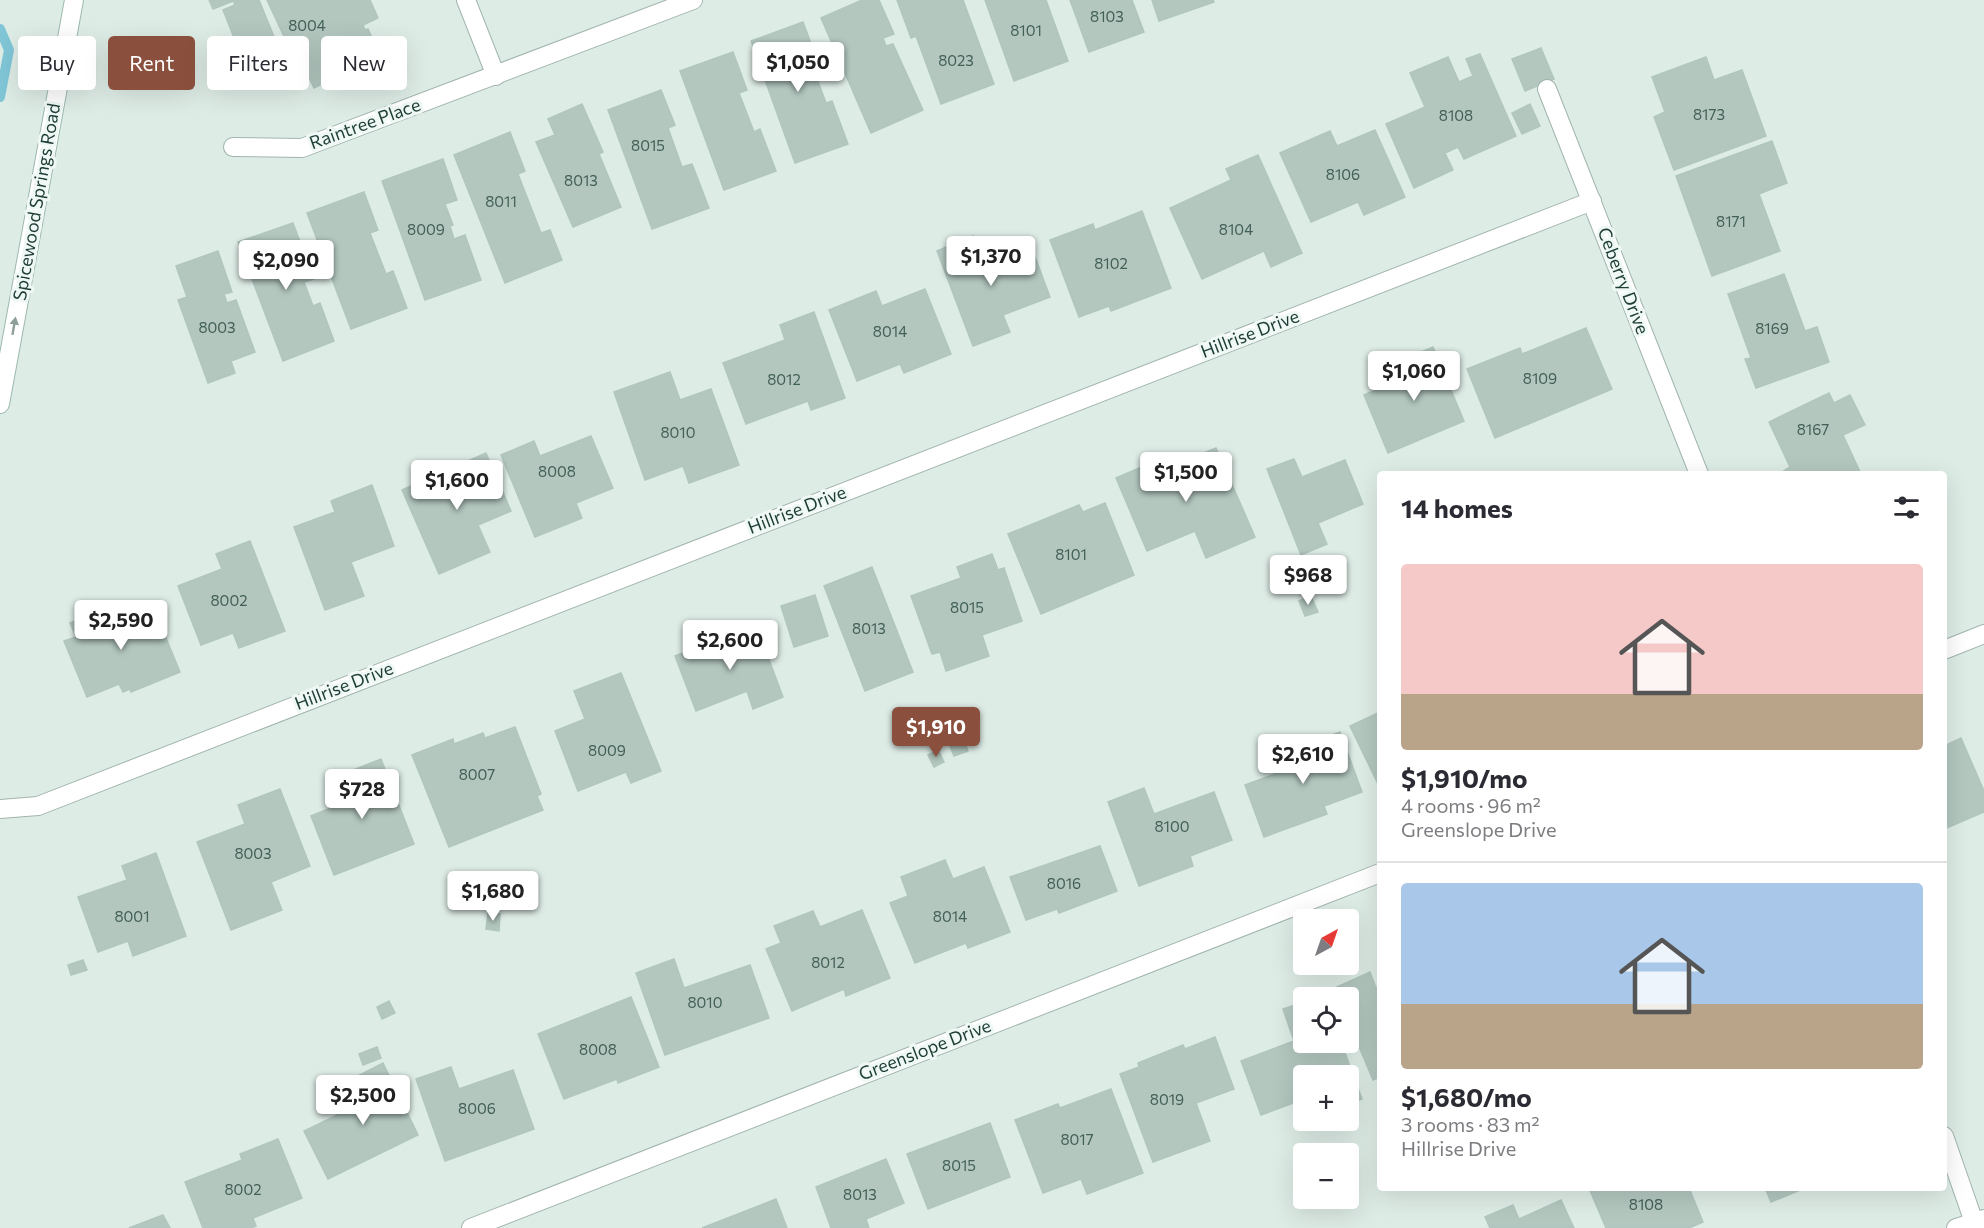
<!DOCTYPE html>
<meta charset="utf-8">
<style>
body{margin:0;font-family:Commissioner,sans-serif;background:#f2f2f3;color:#2b2b33;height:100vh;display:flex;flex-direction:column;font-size:22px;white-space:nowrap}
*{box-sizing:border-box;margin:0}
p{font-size:20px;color:#7c7c81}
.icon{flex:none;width:33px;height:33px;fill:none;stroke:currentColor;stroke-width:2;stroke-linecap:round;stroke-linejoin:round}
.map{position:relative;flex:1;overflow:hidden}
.side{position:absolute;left:1377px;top:471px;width:570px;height:720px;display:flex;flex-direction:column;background:#fff;border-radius:6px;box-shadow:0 6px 24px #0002}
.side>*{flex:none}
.guide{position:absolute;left:18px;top:36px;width:570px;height:54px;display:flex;gap:12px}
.needle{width:39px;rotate:40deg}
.controls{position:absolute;left:1293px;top:909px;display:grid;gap:12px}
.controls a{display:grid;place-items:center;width:66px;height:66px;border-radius:6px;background:#fff;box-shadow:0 6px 24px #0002;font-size:30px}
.price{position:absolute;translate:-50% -51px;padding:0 14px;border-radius:6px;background:#fff;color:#222;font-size:20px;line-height:39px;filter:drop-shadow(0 2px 3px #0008)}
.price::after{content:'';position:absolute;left:50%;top:36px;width:18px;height:14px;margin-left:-9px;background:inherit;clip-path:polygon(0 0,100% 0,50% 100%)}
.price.selected{background:#8a503d;color:#fff}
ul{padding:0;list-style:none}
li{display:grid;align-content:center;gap:12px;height:318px;padding:0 24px}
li+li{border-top:2px solid #e1e1e2}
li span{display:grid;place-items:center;height:186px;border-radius:6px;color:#555}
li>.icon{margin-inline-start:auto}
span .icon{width:108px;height:108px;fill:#fffc;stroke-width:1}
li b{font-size:26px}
h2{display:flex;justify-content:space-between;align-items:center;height:72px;padding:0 24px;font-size:26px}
.tag{padding:0 21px;border-radius:6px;background:#fff;box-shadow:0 6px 24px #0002;font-size:21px;line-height:54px}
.tag.selected{background:#8a503d;color:#fff}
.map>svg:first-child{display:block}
</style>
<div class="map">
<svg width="1984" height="1228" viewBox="0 0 1984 1228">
<rect width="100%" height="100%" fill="#deece6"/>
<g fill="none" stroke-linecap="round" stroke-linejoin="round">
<!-- stream -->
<path stroke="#80c6d7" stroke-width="10" d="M0 29 9 50 0 97"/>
</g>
<!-- building -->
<g fill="#b3c7bf" stroke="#b0c6be" stroke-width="1.5">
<path d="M209 0H259L277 44 242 58 223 10 235 5 233 1 213 9Z"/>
<path d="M267 0H370L378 18 363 25 365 30 368 29 384 64 348 80 345 73 314 88 298 53 307 49 301 36 287 43Z"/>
<path d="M862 0H879L894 34 883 38 886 46 893 44 923 110 871 133 821 18Z"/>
<path d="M897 0H963L994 84 941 104 916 36 911 38Z"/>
<path d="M985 0H1046L1068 61 1014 81Z"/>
<path d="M1070 0H1132L1144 32 1089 52Z"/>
<path d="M1152 0H1213L1214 2 1159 21Z"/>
<path d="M803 22 816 57 810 60 826 103 832 101 848 144 795 163 751 41Z"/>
<path d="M1541 48 1554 79 1525 91 1512 59Z"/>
<path d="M733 52 747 90 739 93 754 132 760 129 776 171 724 190 680 71Z"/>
<path d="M1480 54 1516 136 1464 159 1458 147 1445 153 1453 170 1414 188 1386 124 1425 107 1410 73 1448 57 1459 82 1473 76 1466 59Z"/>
<path d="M1706 57 1714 80 1742 70 1766 136 1674 170 1654 117 1665 112 1652 77Z"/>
<path d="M661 90 675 125 668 128 682 167 692 164 709 208 652 229 608 110Z"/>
<path d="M582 104 603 152 599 154 621 207 573 227 536 142 555 135 548 119Z"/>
<path d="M1530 104 1540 126 1522 134 1512 113Z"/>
<path d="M1375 130 1405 197 1364 215 1358 202 1311 222 1280 153 1330 131 1337 146Z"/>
<path d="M510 132 525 171 518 174 541 233 550 230 562 260 505 283 454 155Z"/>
<path d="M1772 141 1787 183 1759 194 1780 251 1712 276 1676 176Z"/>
<path d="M1258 155 1302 253 1271 267 1264 251 1202 279 1170 208 1231 180 1226 169Z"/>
<path d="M443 159 457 200 445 204 453 225 450 226 454 239 465 235 481 280 425 300 382 181Z"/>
<path d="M364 192 378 230 370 233 386 274 393 271 407 308 351 329 307 213Z"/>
<path d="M1142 211 1171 288 1111 311 1109 306 1079 317 1050 240 1093 224 1095 230Z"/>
<path d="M293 223 314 279 304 282 313 306 320 303 334 341 283 361 238 242Z"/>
<path d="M973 236 984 265 1031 246 1050 297 1003 315 1010 332 973 346 937 251Z"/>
<path d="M218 251 232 292 224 294 227 303 236 300 255 352 231 361 235 373 208 383 178 300 187 297 176 266Z"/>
<path d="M1784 274 1805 331 1817 327 1829 362 1756 388 1745 359 1751 358 1728 294Z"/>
<path d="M925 289 951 354 904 373 900 364 857 381 829 310 876 291 882 306Z"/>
<path d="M814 312 845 398 811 410 808 401 746 424 723 363 785 340 780 325Z"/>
<path d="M1586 328 1612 389 1495 438 1467 369 1520 348 1522 354Z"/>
<path d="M1433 347 1464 421 1388 453 1364 395 1395 382 1389 366Z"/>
<path d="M670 372 680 400 711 389 739 465 689 483 683 466 645 480 614 392Z"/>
<path d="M1829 393 1834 403 1850 395 1865 425 1843 435 1861 474H1779L1790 467 1769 422Z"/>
<path d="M591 436 613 488 576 503 582 518 535 537 501 455 534 441 540 456Z"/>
<path d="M1216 448 1255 537 1206 558 1195 531 1147 551 1116 478 1158 460 1159 464 1185 453 1189 459Z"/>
<path d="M486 453 511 511 478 525 490 552 439 574 402 490Z"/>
<path d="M1294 459 1302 477 1345 460 1363 504 1318 523 1327 544 1301 555 1267 469Z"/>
<path d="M372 485 394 546 351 562 364 596 325 610 294 527 335 512 331 501Z"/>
<path d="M1105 503 1134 575 1041 614 1008 534 1079 505 1083 512Z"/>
<path d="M250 541 285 631 239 648 233 633 201 645 178 586 222 569 216 554Z"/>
<path d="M992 554 998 570 1004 568 1022 621 982 635 989 656 946 671 940 652 932 654 911 596 961 578 957 567Z"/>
<path d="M872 567 913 672 865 691 824 586Z"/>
<path d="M815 595 828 636 794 647 781 606Z"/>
<path d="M1311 596 1318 612 1305 616 1299 601Z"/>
<path d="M152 604 180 672 131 692 130 689 123 692 119 684 87 697 64 641 76 637 70 623 106 608 111 621Z"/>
<path d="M756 625 783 697 753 709 747 691 696 711 675 656Z"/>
<path d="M621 673 661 771 631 783 626 772 578 791 555 731 585 719 574 691Z"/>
<path d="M1380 712V786H1379L1350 726Z"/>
<path d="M515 727 541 794 537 796 543 810 449 847 412 755 453 739 454 744 483 733 485 738Z"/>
<path d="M1340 732 1362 792 1324 806 1327 814 1264 837 1245 785 1275 774 1268 754 1301 742 1307 754 1327 747 1324 738Z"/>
<path d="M961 733 968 751 954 756 947 738Z"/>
<path d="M1961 738 1984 791V812L1944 829V746Z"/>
<path d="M938 750 944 762 934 767 928 755Z"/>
<path d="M381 759 414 844 334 875 311 816 343 803 333 778Z"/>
<path d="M1144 788 1154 814 1214 792 1232 840 1190 856 1193 866 1139 886 1108 802Z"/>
<path d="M280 789 310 866 271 882 282 910 231 930 197 842 245 824 238 805Z"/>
<path d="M1100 846 1117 891 1059 913 1057 909 1026 920 1010 877Z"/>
<path d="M156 853 186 936 133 956 128 941 98 952 78 897 127 880 122 866Z"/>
<path d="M945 860 953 879 984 867 1010 932 968 948 966 943 915 963 890 903 908 896 901 877Z"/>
<path d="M862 910 890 978 846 996 844 989 792 1011 766 949 781 943 774 926 813 911 820 927Z"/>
<path d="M488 913 500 914 499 931 486 929Z"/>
<path d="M674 959 684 988 750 965 769 1018 665 1055 636 973Z"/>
<path d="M83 960 87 970 71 975 68 965Z"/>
<path d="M1370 972 1376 988 1380 986V1077L1373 1080 1348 1020V998H1339L1335 988Z"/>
<path d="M631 997 659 1067 618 1083 617 1079 564 1099 538 1034Z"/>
<path d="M389 1001 395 1013 382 1019 377 1007Z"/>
<path d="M1304 1002V1042H1341L1362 1099 1348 1104V1076H1304V1099L1261 1115 1241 1061 1294 1041 1283 1009Z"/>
<path d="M1215 1037 1234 1089 1196 1103 1210 1141 1153 1162 1120 1074 1139 1067 1138 1063 1183 1045 1185 1049Z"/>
<path d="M377 1047 381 1058 363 1065 359 1054Z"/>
<path d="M383 1063 418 1135 328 1179 304 1131 364 1102 352 1079Z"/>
<path d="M451 1067 459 1089 513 1070 534 1129 445 1161 416 1079Z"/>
<path d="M1111 1089 1143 1173 1087 1194 1081 1179 1043 1193 1015 1120 1058 1104 1060 1108Z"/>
<path d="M990 1123 1010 1177 928 1209 907 1154Z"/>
<path d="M278 1139 302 1198 253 1218 256 1226 251 1228H203L185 1182 242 1160 240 1154Z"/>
<path d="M886 1159 904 1203 866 1219 869 1228H831L816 1187Z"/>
<path d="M1589 1188H1689L1703 1222 1689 1228H1606Z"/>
<path d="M1765 1188H1805L1771 1202Z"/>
<path d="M776 1199 787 1228H702Z"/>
<path d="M1561 1200 1574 1228H1490L1485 1217 1513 1205 1519 1219Z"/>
<path d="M163 1215 170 1228H129Z"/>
</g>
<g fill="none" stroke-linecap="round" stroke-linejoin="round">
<defs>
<g id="minor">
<path d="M466 0 496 76"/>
<path d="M1547 89 1699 474"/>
<path d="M233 147 302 148 693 0"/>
<path d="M1944 650 1984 634"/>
<path d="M0 809 38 806 1592 201"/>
<path d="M1944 1136 1976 1228"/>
<path d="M471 1228 1380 873"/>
<path d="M1956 1228 1984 1219"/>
</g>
<path id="secondary" d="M0 404 74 0"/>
</defs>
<!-- minor casing -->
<use href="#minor" stroke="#a1b4ae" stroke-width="20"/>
<!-- secondary casing -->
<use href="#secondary" stroke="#9cb9af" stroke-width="20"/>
<!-- minor -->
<use href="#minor" stroke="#fff" stroke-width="18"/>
<!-- secondary -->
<use href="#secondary" stroke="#fff" stroke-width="18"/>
</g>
<!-- one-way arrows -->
<defs><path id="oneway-solid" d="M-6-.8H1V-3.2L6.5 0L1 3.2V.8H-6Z" transform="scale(1.5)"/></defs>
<use fill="#8e9e9a" href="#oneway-solid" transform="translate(14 326) rotate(-80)"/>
<g text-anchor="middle" stroke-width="6" stroke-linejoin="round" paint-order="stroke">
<!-- number labels -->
<g font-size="15" fill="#436058">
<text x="1107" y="22">8103</text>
<text x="307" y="31">8004</text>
<text x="1026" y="36">8101</text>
<text x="956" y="66">8023</text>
<text x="1709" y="120">8173</text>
<text x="1456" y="121">8108</text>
<text x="648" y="151">8015</text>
<text x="1343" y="180">8106</text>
<text x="581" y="186">8013</text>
<text x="501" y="207">8011</text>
<text x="1731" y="227">8171</text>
<text x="426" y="235">8009</text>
<text x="1236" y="235">8104</text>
<text x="1111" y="269">8102</text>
<text x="217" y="333">8003</text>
<text x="1772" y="334">8169</text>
<text x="890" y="337">8014</text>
<text x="1540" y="384">8109</text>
<text x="784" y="385">8012</text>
<text x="1813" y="435">8167</text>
<text x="678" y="438">8010</text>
<text x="557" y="477">8008</text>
<text x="1071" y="560">8101</text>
<text x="229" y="606">8002</text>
<text x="967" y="613">8015</text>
<text x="869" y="634">8013</text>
<text x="607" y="756">8009</text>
<text x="477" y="780">8007</text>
<text x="1172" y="832">8100</text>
<text x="253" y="859">8003</text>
<text x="1064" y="889">8016</text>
<text x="132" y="922">8001</text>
<text x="950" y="922">8014</text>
<text x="828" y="968">8012</text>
<text x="705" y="1008">8010</text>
<text x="598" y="1055">8008</text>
<text x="1167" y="1105">8019</text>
<text x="477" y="1114">8006</text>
<text x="1077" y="1145">8017</text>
<text x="959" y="1171">8015</text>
<text x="243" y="1195">8002</text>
<text x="860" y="1200">8013</text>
<text x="1646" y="1210">8108</text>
</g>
<!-- street labels -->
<g font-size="18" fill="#1e3d36" stroke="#eff8f4">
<text transform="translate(365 124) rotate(-20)" y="6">Raintree Place</text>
<text transform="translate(37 202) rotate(-80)" y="6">Spicewood Springs Road</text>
<text transform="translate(1623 281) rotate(69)" y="6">Ceberry Drive</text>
<text transform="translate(1250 334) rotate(-21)" y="6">Hillrise Drive</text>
<text transform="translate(797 510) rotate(-21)" y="6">Hillrise Drive</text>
<text transform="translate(344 686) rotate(-21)" y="6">Hillrise Drive</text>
<text transform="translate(925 1050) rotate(-21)" y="6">Greenslope Drive</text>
</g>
</g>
</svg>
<div class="controls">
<a><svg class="needle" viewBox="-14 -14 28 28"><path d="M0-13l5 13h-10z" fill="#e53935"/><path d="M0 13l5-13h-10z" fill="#7c7c81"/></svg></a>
<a><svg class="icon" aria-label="locate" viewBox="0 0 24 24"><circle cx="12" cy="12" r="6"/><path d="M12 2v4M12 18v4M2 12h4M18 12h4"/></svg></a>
<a>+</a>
<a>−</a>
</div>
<b class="price" style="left:798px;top:93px">$1,050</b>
<b class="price" style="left:991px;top:287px">$1,370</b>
<b class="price" style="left:286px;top:291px">$2,090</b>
<b class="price" style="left:1414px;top:402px">$1,060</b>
<b class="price" style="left:1186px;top:503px">$1,500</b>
<b class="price" style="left:457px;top:511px">$1,600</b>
<b class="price" style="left:1308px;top:606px">$968</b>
<b class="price" style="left:121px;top:651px">$2,590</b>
<b class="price" style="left:730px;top:671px">$2,600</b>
<b class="price selected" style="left:936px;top:758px">$1,910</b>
<b class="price" style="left:1303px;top:785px">$2,610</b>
<b class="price" style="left:362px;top:820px">$728</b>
<b class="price" style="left:493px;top:922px">$1,680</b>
<b class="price" style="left:363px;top:1126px">$2,500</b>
<div class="guide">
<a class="tag">Buy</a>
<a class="tag selected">Rent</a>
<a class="tag">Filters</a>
<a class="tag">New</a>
</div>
<section class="side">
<h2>14 homes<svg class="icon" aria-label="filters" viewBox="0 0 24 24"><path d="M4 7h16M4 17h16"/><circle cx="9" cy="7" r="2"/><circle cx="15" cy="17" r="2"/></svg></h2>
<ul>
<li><span style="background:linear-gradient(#f6c9c9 70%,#b9a48a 0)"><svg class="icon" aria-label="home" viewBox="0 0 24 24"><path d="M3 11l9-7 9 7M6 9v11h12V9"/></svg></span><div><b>$1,910/mo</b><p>4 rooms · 96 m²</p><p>Greenslope Drive</p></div></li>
<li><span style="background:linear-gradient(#a9c7e8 65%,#b9a48a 0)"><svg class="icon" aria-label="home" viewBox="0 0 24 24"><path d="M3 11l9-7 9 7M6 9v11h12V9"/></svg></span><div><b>$1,680/mo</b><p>3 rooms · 83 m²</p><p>Hillrise Drive</p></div></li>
</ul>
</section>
</div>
